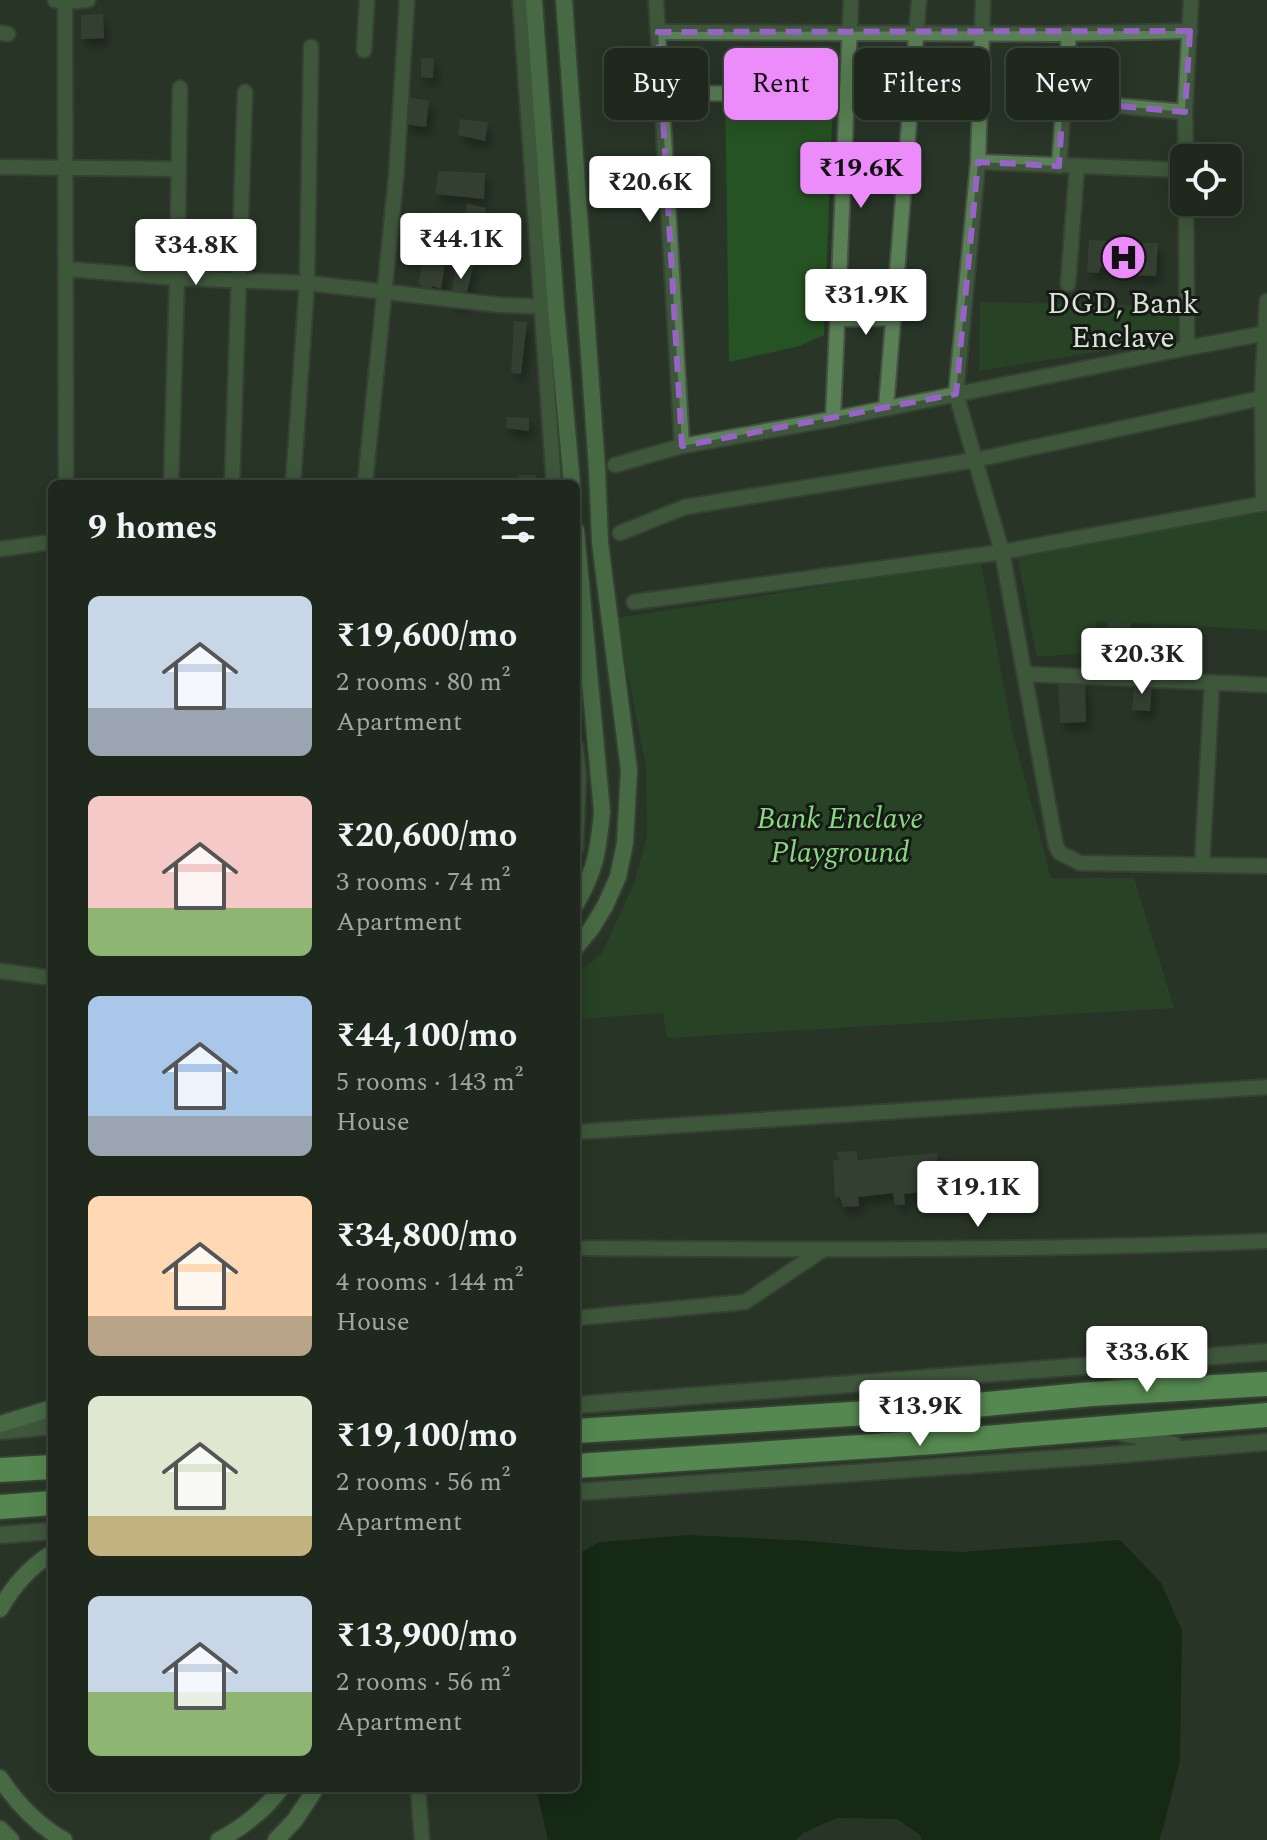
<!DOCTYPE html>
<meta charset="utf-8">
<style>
body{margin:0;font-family:Spectral,serif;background:#2b342a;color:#f1f3f6;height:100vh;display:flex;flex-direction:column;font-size:30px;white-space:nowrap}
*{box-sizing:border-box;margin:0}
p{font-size:26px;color:#a1a6a4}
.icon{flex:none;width:44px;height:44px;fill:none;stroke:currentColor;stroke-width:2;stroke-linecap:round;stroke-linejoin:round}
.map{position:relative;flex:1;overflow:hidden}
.drawer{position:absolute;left:48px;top:480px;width:532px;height:1312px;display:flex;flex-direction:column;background:#1e281d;border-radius:12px;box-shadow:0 4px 20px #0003,0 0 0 2px #3c443b}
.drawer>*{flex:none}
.banner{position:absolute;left:604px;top:48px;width:542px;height:72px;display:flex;gap:16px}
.buttons{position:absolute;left:1170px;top:144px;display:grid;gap:16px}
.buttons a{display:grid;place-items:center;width:72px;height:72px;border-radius:12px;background:#1e281d;box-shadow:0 4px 20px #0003,0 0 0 2px #3c443b;font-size:40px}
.price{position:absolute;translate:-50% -68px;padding:0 18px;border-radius:8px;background:#fff;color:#222;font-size:26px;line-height:52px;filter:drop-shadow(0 2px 4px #0008)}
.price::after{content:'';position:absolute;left:50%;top:48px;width:24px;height:18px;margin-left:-12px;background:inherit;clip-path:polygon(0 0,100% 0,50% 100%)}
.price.selected{background:#ec8cfa;color:#111}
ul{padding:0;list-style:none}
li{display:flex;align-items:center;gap:24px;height:200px;padding:0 40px}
li span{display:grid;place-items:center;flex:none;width:224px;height:160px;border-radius:12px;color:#555}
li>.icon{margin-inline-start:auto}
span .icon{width:96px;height:96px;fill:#fffc;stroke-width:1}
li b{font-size:34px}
h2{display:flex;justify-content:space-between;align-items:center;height:96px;padding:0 40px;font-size:34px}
.tag{padding:0 28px;border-radius:12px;background:#1e281d;box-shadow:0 4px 20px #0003,0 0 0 2px #3c443b;font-size:28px;line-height:72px}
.tag.selected{background:#ec8cfa;color:#111}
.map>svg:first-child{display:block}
</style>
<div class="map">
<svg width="1267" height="1840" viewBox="0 0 1267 1840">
<defs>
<filter id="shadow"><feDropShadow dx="4.5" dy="8" stdDeviation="4" flood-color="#0009"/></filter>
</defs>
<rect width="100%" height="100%" fill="#283527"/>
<!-- green -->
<g fill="#265323">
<path d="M725 85 833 94 824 335 799 346 729 362Z"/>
<path d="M980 302 1175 306 1178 339 979 371Z"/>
<path d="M1267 513V630L1096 621 1095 652 1037 657 1016 550Z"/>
<path d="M981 562 1012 731 1051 878H1134L1174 1008 667 1038 663 1013 576 1019V975L602 953 635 881 647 836 646 766 617 618Z"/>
</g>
<!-- water -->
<path fill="#001b00" d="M690 1535 813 1541 893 1549 962 1552 1120 1540 1161 1583 1182 1630 1180 1761 1163 1829 1159 1840H922L920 1835 897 1819 837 1818 803 1833 796 1840H548L536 1788H576V1555L600 1542Z"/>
<!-- building -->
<g fill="#404e3e" filter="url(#shadow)">
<path d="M103 14 104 38 81 39V15Z"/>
<path d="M421 58H434L433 78 421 77Z"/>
<path d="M407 97 429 101 426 127 404 124Z"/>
<path d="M460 119 488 122 485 141 458 135Z"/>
<path d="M438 171 485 173 484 199 435 194Z"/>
<path d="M467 204 486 208 477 255 457 251Z"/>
<path d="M1089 240 1137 242V247H1143V243H1158L1156 276 1107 274V268L1100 267 1099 273 1087 272Z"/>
<path d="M424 254 446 257 441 289 432 286V289H422V285H418Z"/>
<path d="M457 260 474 262 464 304 450 302Z"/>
<path d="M514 321 527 322 521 374 511 373Z"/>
<path d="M507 417 529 418V431L506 428Z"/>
<rect x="519" y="475" width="17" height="9"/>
<path d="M1108 622 1131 623 1129 674 1106 673Z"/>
<path d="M1135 681 1152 682 1150 711 1132 710Z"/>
<path d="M1085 683 1086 722 1060 723 1058 684Z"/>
<path d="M856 1151 858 1160 937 1153 939 1190 904 1194 905 1205H895L893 1193 858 1197 859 1206 843 1207 840 1197 835 1198 833 1161 840 1159 836 1152Z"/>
</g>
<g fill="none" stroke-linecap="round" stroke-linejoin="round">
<defs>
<g id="minor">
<path d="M55 0 65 2 88 0"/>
<path d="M65 0 66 484"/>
<path d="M520 0 554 484"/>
<path d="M656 0 682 446"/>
<path d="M983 0 978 162 956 394 1002 552 1056 846 1060 853 1080 863 1267 866"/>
<path d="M658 32 1056 34 1190 31"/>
<path d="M0 33 8 34"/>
<path d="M364 50 367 0"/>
<path d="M662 92 847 97"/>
<path d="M1063 101 1185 112"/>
<path d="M1186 158 1185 112 1191 0"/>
<path d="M978 162 1184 170"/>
<path d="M1059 166 1069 33"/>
<path d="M0 167 178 169"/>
<path d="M66 269 177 278 307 283 500 305 556 307"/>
<path d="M1068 284 1077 166"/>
<path d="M838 319 894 318"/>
<path d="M1187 348 1266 333"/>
<path d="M886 408 919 0"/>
<path d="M833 419 851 0"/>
<path d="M615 465 682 446 833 419 1187 348 1186 202"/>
<path d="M171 484 177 278 180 88"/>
<path d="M232 484 245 92"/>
<path d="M293 484 307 283 311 47"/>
<path d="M365 484 396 177 407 0"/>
<path d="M1263 504 1262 392 1267 301"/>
<path d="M620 533 685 507 975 460 1262 398"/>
<path d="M0 549 52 542"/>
<path d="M634 602 1002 552 1267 503"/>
<path d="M1025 674 1267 685"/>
<path d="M576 747 579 775 576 848"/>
<path d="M1202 865 1212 683"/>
<path d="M0 971 52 978"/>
<path d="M576 1132 1267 1087"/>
<path d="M576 1248C806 1250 1037 1251 1267 1241"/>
<path d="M576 1318 745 1302 824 1249"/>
<path d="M418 1788 422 1840"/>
</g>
<g id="tertiary">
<path d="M1113 1388 1165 1364"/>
<path d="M576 1405 1267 1352"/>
<path d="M0 1431 52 1426"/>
<path d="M1119 1432 1174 1445"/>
<path d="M576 1492 1112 1455 1267 1442"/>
<path d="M0 1535 52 1531"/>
</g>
<g id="secondary">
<path d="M534 0 556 307 572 484"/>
<path d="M564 0 597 469 600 543 629 770 625 843 618 877 605 906 591 929 576 947"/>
<path d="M576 530 602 812C598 851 596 869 576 904"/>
<path d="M0 1424 52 1408"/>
<path d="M0 1609C13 1586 30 1567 52 1553"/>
<path d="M0 1778C17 1804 37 1825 64 1840"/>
<path d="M0 1829 11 1840"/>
<path d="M219 1840C243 1827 265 1810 281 1788"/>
<path d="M276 1840 295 1820 316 1788"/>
</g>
<g id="motorway">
<path d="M576 1431 933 1409 1092 1394 1267 1384"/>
<path d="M576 1466 935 1442 1267 1415"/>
<path d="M0 1470 52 1467"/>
<path d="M0 1507 52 1503"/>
</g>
</defs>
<!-- minor casing -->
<use href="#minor" stroke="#455144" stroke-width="18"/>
<!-- tertiary casing -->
<use href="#tertiary" stroke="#455144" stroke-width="20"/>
<!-- secondary casing -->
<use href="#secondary" stroke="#455144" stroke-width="20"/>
<!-- motorway casing -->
<use href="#motorway" stroke="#455144" stroke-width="28"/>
<!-- minor -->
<use href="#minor" stroke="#5a8056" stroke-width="14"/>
<!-- tertiary -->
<use href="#tertiary" stroke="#5a8056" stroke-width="16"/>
<!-- secondary -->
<use href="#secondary" stroke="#6eac69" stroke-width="16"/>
<!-- motorway -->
<use href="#motorway" stroke="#8bed83" stroke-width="24"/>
</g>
<!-- marked area -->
<path d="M0 0H1267V1840H0ZM1190 31 1185 112 1063 101 1059 166 978 162 956 394 682 446 658 32Z" fill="#283527" fill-opacity=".55" fill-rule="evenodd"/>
<path fill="none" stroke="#9863c7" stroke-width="6" stroke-dasharray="16 10" stroke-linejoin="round" d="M1190 31 1185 112 1063 101 1059 166 978 162 956 394 682 446 658 32Z"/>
<!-- icons -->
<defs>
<symbol id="hospital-disc" viewBox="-11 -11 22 22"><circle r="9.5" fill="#ec8cfa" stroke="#151b14"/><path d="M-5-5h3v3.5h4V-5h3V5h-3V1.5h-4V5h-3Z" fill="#111"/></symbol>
</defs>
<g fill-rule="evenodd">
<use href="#hospital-disc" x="1098" y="232" width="51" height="51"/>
</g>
<g text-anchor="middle" stroke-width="6" stroke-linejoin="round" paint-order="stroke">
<!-- poi labels -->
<g font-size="30" fill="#dbe3da" stroke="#151b14">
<text x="1123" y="313">DGD, Bank<tspan x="1123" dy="34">Enclave</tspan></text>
</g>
<!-- park labels -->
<g font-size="30" font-style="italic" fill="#8ad883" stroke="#151b14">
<text x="840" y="828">Bank Enclave<tspan x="840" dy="34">Playground</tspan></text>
</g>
</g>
</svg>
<div class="buttons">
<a><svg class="icon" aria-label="locate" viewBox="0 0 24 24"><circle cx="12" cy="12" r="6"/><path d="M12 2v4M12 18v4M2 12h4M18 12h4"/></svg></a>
</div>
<b class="price selected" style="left:861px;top:210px">₹19.6K</b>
<b class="price" style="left:650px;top:224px">₹20.6K</b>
<b class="price" style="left:461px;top:281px">₹44.1K</b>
<b class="price" style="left:196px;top:287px">₹34.8K</b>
<b class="price" style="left:866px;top:337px">₹31.9K</b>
<b class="price" style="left:1142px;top:696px">₹20.3K</b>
<b class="price" style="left:978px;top:1229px">₹19.1K</b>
<b class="price" style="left:1147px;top:1394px">₹33.6K</b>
<b class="price" style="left:920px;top:1448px">₹13.9K</b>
<div class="banner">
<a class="tag">Buy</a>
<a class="tag selected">Rent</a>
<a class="tag">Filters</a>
<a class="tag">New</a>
</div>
<section class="drawer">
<h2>9 homes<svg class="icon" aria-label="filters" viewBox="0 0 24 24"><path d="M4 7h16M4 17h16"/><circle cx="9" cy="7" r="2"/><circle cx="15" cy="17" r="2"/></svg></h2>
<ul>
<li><span style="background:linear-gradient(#c9d6e8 70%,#9aa5b1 0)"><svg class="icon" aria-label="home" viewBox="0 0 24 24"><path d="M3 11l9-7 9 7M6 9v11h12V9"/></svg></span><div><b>₹19,600/mo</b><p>2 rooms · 80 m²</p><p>Apartment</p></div></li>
<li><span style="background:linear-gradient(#f6c9c9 70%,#8fb573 0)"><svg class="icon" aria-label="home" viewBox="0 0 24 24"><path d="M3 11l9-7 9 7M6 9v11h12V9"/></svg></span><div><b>₹20,600/mo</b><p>3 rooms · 74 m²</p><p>Apartment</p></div></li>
<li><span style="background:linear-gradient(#a9c7e8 75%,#9aa5b1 0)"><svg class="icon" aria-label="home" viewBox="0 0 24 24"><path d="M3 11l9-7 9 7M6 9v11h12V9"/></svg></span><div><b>₹44,100/mo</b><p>5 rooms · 143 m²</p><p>House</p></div></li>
<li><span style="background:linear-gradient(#ffd9b3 75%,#b9a48a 0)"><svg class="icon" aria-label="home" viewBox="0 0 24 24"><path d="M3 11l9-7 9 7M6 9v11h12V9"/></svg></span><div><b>₹34,800/mo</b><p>4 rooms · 144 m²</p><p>House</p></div></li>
<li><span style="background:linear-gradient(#dfe7d0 75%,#c2b280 0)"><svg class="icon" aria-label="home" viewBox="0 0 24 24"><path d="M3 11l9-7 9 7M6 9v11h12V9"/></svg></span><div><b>₹19,100/mo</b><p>2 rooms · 56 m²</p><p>Apartment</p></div></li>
<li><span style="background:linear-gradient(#c9d6e8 60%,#8fb573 0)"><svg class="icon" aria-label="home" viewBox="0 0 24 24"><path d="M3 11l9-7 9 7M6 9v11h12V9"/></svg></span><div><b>₹13,900/mo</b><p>2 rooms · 56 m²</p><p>Apartment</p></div></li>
</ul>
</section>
</div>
